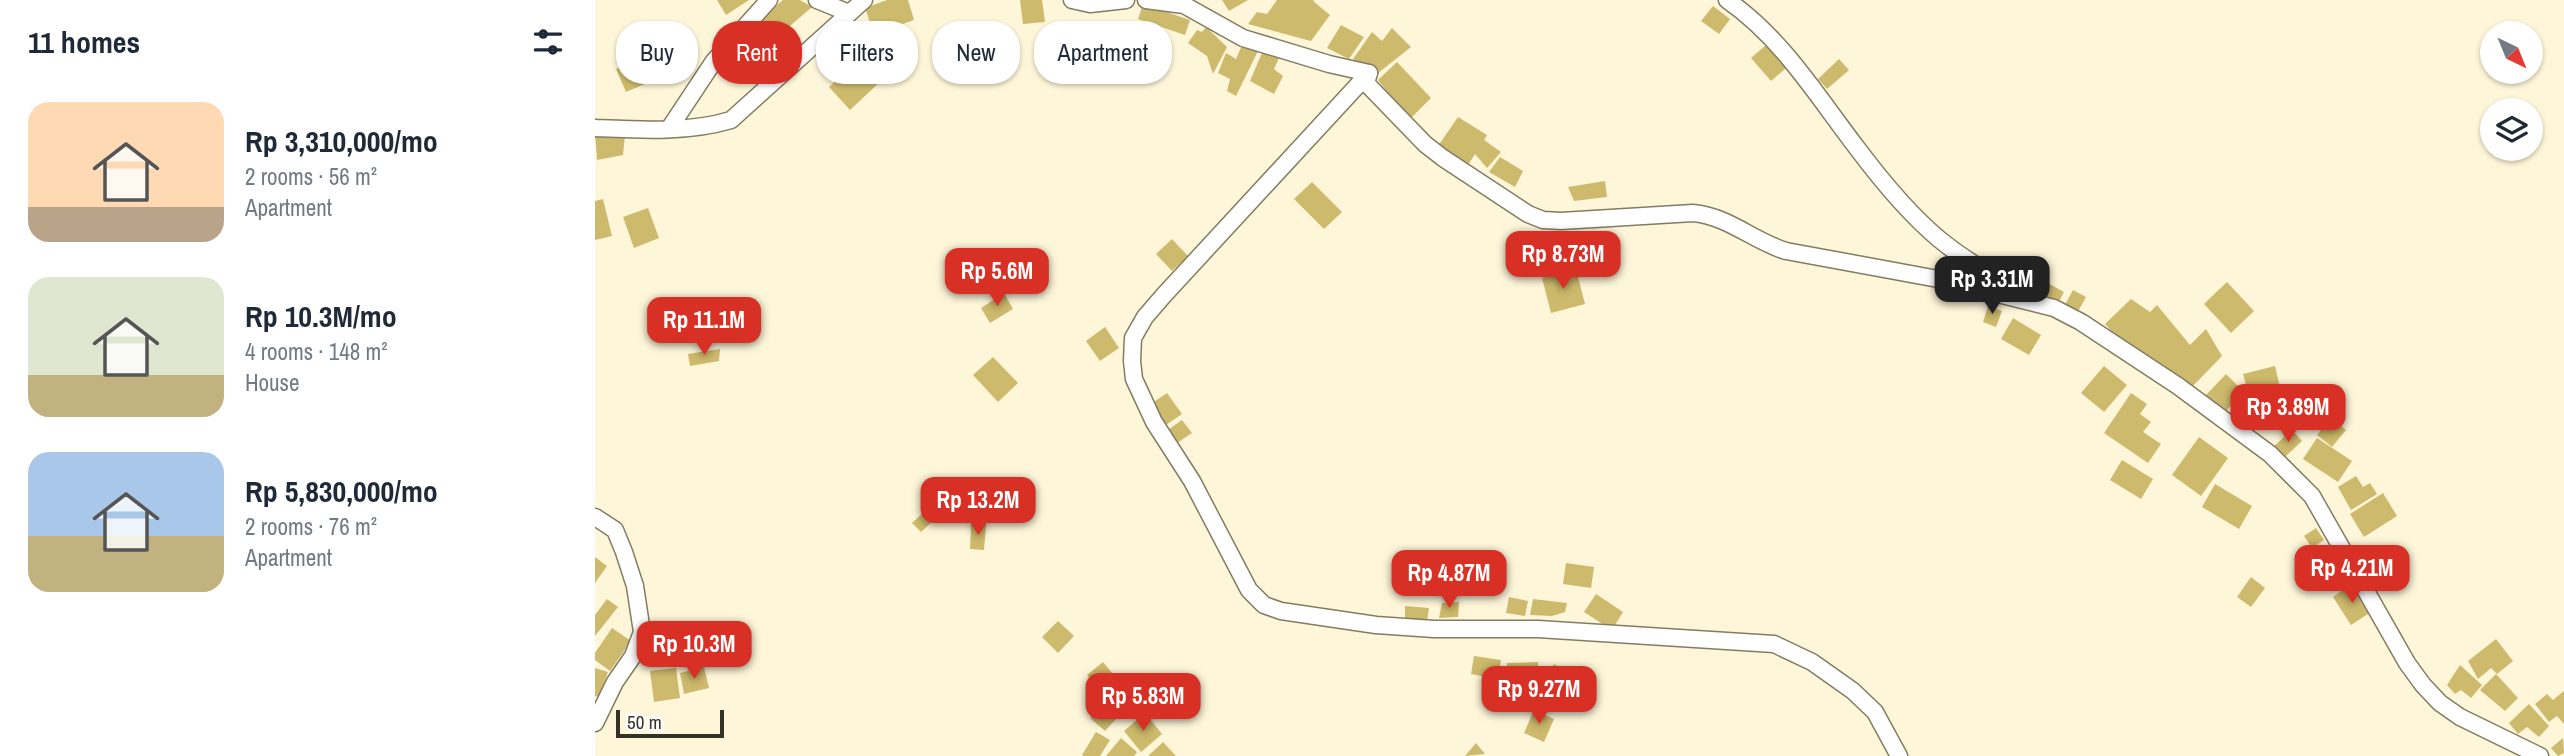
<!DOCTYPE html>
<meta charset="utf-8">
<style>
body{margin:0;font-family:"Archivo Narrow",sans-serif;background:#f2f2f3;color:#1f2937;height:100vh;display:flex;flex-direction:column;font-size:26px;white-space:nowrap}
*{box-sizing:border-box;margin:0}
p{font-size:23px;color:#747a83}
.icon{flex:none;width:38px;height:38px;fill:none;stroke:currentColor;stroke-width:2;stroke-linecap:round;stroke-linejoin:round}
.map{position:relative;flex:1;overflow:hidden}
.panel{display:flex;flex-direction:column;background:#fff;width:595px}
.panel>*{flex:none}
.banner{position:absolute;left:21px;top:21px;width:665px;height:63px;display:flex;gap:14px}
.needle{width:46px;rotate:137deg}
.buttons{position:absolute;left:1885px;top:21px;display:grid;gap:14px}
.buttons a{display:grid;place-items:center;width:63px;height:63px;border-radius:50%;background:#fff;box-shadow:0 2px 5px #0004;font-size:35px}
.scale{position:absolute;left:21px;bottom:18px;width:108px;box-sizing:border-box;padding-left:7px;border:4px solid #343126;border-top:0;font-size:19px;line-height:24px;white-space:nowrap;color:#343126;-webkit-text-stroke:5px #fff;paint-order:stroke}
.price{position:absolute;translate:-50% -60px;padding:0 16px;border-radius:14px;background:#d93025;color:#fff;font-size:23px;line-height:46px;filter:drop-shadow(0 2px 4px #0008)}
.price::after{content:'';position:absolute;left:50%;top:42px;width:21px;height:16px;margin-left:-10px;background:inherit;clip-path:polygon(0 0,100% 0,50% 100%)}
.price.current{background:#222;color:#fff}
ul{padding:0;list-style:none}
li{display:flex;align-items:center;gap:21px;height:175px;padding:0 28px}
li span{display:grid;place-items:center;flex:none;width:196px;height:140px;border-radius:21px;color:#555}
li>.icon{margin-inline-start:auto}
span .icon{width:84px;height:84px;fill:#fffc;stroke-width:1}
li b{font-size:30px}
h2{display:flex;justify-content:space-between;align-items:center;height:84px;padding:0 28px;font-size:30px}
.pill{padding:0 24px;border-radius:28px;background:#fff;box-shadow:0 2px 5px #0004;font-size:24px;line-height:63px}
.pill.current{background:#d93025;color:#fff}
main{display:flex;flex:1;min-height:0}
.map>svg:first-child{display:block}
</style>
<main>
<section class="panel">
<h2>11 homes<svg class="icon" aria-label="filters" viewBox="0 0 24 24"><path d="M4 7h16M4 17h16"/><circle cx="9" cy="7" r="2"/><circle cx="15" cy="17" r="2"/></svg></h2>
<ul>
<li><span style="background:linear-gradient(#ffd9b3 75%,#b9a48a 0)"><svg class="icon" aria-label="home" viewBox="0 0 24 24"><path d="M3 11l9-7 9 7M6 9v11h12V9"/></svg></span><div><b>Rp 3,310,000/mo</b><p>2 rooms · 56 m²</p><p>Apartment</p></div></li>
<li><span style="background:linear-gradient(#dfe7d0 70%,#c2b280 0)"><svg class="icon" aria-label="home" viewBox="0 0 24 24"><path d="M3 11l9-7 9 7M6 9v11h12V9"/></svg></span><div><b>Rp 10.3M/mo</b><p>4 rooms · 148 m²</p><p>House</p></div></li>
<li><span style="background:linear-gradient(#a9c7e8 60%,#c2b280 0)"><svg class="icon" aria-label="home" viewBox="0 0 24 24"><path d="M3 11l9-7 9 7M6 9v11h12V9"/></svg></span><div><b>Rp 5,830,000/mo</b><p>2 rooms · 76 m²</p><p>Apartment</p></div></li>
</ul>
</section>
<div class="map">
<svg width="1969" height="756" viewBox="0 0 1969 756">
<rect width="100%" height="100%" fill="#fef6d9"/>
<!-- building -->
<g fill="#ceba6c">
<path d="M122 0H154L131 15Z"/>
<path d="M188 0H205L217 7 175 43 159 25Z"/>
<path d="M292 0H313L319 20 279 34 270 8Z"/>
<path d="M425 0H447L450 22 428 24Z"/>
<path d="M627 0H653L634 11Z"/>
<path d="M682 0H720L718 1 735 15 716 41 653 24 662 12 672 14Z"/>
<path d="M548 4 595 20 590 35 543 19Z"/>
<path d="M1118 6 1135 19 1124 34 1106 21Z"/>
<path d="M746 25 769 37 754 59 732 48Z"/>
<path d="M611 27 632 47 618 74 612 56 593 43 602 30 607 32Z"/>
<path d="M797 28 816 47 783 73 758 59 777 32 787 41Z"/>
<path d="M648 43 664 49 641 96 632 91 635 79 623 73 631 53 641 59Z"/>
<path d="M280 44 302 66 255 110 234 87Z"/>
<path d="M1171 45 1191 68 1176 81 1156 58Z"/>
<path d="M669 48 684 58 679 69 688 76 679 94 655 81Z"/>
<path d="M1244 59 1254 70 1232 89 1223 79Z"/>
<path d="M40 61 50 84 31 92 21 69Z"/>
<path d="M802 62 836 98 814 120 783 80Z"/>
<path d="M863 117 892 135 889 140 906 152 892 168 880 154 873 165 843 146Z"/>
<path d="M0 133 30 135 28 155 2 160Z"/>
<path d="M905 157 928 171 920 187 894 172Z"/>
<path d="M1010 181 1012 197 979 201 973 187Z"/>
<path d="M717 182 747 212 729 229 699 199Z"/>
<path d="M8 199 17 236 0 240V201Z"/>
<path d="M53 208 64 238 39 248 28 217Z"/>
<path d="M577 239 593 256 577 271 561 254Z"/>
<path d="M981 269 990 304 956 313 947 278Z"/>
<path d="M1438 275 1469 292 1461 307 1430 290Z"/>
<path d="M1632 282 1659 311 1636 333 1609 304Z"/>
<path d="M1478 290 1491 297 1480 317 1467 310Z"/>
<path d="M409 293 418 309 395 323 386 308Z"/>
<path d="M1536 299 1555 312 1562 305 1595 345 1611 329 1627 356 1596 388 1522 337 1510 324Z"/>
<path d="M1393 306 1407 311 1401 327 1388 322Z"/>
<path d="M1418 318 1446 335 1434 355 1406 339Z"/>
<path d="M510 327 524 348 505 361 491 341Z"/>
<path d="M125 349 124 361 95 366 93 354Z"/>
<path d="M398 357 423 383 403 402 378 375Z"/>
<path d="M1509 366 1532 385 1509 412 1486 393Z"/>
<path d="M1680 366 1687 396 1656 404 1648 374Z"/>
<path d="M1631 374 1649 392 1628 414 1610 396Z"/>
<path d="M572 393 587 414 571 425 556 404Z"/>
<path d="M1536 393 1552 404 1545 414 1556 422 1548 432 1566 444 1553 463 1509 433Z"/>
<path d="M1736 417 1751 430 1737 447 1722 435Z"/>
<path d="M587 420 597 433 579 445 570 432Z"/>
<path d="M1697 430 1707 441 1689 458 1679 446Z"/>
<path d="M1604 437 1633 458 1606 496 1577 475Z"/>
<path d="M1722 438 1757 461 1743 482 1708 459Z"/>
<path d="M1527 460 1558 479 1546 499 1515 480Z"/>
<path d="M1761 476 1768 487 1775 483 1782 494 1756 510 1743 487Z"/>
<path d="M1620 484 1657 506 1644 529 1607 507Z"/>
<path d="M1788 493 1802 516 1769 537 1755 514Z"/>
<path d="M331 510 340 519 326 532 317 523Z"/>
<path d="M376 524 391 525 389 550 375 549Z"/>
<path d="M1721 528 1729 540 1717 548 1709 536Z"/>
<path d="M0 557 12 566 0 583Z"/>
<path d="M1741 558 1754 579 1735 591 1721 570Z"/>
<path d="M971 563 999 567 996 588 968 584Z"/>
<path d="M1656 577 1670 588 1656 607 1642 597Z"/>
<path d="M1757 584 1776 612 1756 625 1738 597Z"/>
<path d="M1001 594 1028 612 1017 630 989 612Z"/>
<path d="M914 597 933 601 930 616 911 613Z"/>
<path d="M12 599 23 607 0 636V615Z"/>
<path d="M938 599 972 603 970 612 957 616 935 615Z"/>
<path d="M864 602 863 617 844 618 847 603Z"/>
<path d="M810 606 834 608 832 621 810 622Z"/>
<path d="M463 621 479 636 463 653 447 637Z"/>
<path d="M17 628 36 641 15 671 0 660V653Z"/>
<path d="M90 638 101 651 88 662 76 648Z"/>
<path d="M1901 639 1918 661 1902 674 1896 668 1883 679 1873 661Z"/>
<path d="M879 656 906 660 903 679 876 674Z"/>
<path d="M508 662 522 679 505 692 492 675Z"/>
<path d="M943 662 944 685 913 686 912 663Z"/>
<path d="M959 664 980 676 967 701 945 690Z"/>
<path d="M1865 665 1887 685 1876 698 1866 690 1860 694 1852 685Z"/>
<path d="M109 667 114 688 89 694 85 673Z"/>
<path d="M0 668 13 672 4 697 0 696Z"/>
<path d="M81 668 85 698 59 702 55 671Z"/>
<path d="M1901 674 1923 698 1910 711 1885 690Z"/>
<path d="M527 683 542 696 510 731 495 718Z"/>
<path d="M1969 691V724L1962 716 1954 722 1940 704 1952 694 1958 700Z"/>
<path d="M1934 704 1954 726 1944 737 1932 727 1923 734 1914 723Z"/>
<path d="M939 710 959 719 949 742 929 733Z"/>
<path d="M550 713 567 734 546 752 529 731Z"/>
<path d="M501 732 515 740 505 756H489L487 755Z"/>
<path d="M526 738 542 752 539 756H511Z"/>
<path d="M1968 738 1969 753 1963 756 1956 748Z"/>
<path d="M568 742 581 756H553Z"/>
<path d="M881 743 890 754 870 756Z"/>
</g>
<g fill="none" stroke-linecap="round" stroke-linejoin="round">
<defs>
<g id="minor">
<path d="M222 0 254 13"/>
<path d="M477 0 495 4 531 0"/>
<path d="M551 0 589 5 648 38 734 64 774 73 771 83 830 144 848 158 933 214 948 220 966 221 1098 213C1133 216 1158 241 1191 251L1343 279 1459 308 1486 322 1583 386 1675 454 1717 496 1812 663 1828 685 1845 703 1865 717 1945 756"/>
<path d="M1132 0C1187 38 1222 96 1262 148 1286 180 1313 213 1344 239 1372 262 1403 279 1435 296"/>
<path d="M774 73 569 295 550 317 538 338 537 361 539 379 559 422 597 481 654 590 669 605 686 611 781 625 839 629H943L1179 644 1217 662 1258 691 1280 712 1304 756"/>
<path d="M0 128C45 130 93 133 136 120L269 0"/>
<path d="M74 129 119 61 174 0"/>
<path d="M0 517 20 530 29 552 40 586 47 632 38 656 20 682 0 723"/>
</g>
</defs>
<!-- minor casing -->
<use href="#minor" stroke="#837c62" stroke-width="19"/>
<!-- minor -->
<use href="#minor" stroke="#fff" stroke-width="16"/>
</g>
</svg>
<div class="buttons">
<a><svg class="needle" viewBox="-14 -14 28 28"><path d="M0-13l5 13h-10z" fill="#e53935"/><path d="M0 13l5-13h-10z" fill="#747a83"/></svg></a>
<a><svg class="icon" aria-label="layers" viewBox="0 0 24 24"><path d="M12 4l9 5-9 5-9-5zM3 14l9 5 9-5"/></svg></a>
</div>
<div class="scale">50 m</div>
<b class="price" style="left:968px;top:291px">Rp 8.73M</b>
<b class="price" style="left:402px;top:308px">Rp 5.6M</b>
<b class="price current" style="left:1397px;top:316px">Rp 3.31M</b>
<b class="price" style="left:109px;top:357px">Rp 11.1M</b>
<b class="price" style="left:1693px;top:444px">Rp 3.89M</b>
<b class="price" style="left:383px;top:537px">Rp 13.2M</b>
<b class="price" style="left:1757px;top:605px">Rp 4.21M</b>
<b class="price" style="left:854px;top:610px">Rp 4.87M</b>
<b class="price" style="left:99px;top:681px">Rp 10.3M</b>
<b class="price" style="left:944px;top:726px">Rp 9.27M</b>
<b class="price" style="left:548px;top:733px">Rp 5.83M</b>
<div class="banner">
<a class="pill">Buy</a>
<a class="pill current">Rent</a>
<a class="pill">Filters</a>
<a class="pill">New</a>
<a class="pill">Apartment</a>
</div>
</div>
</main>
